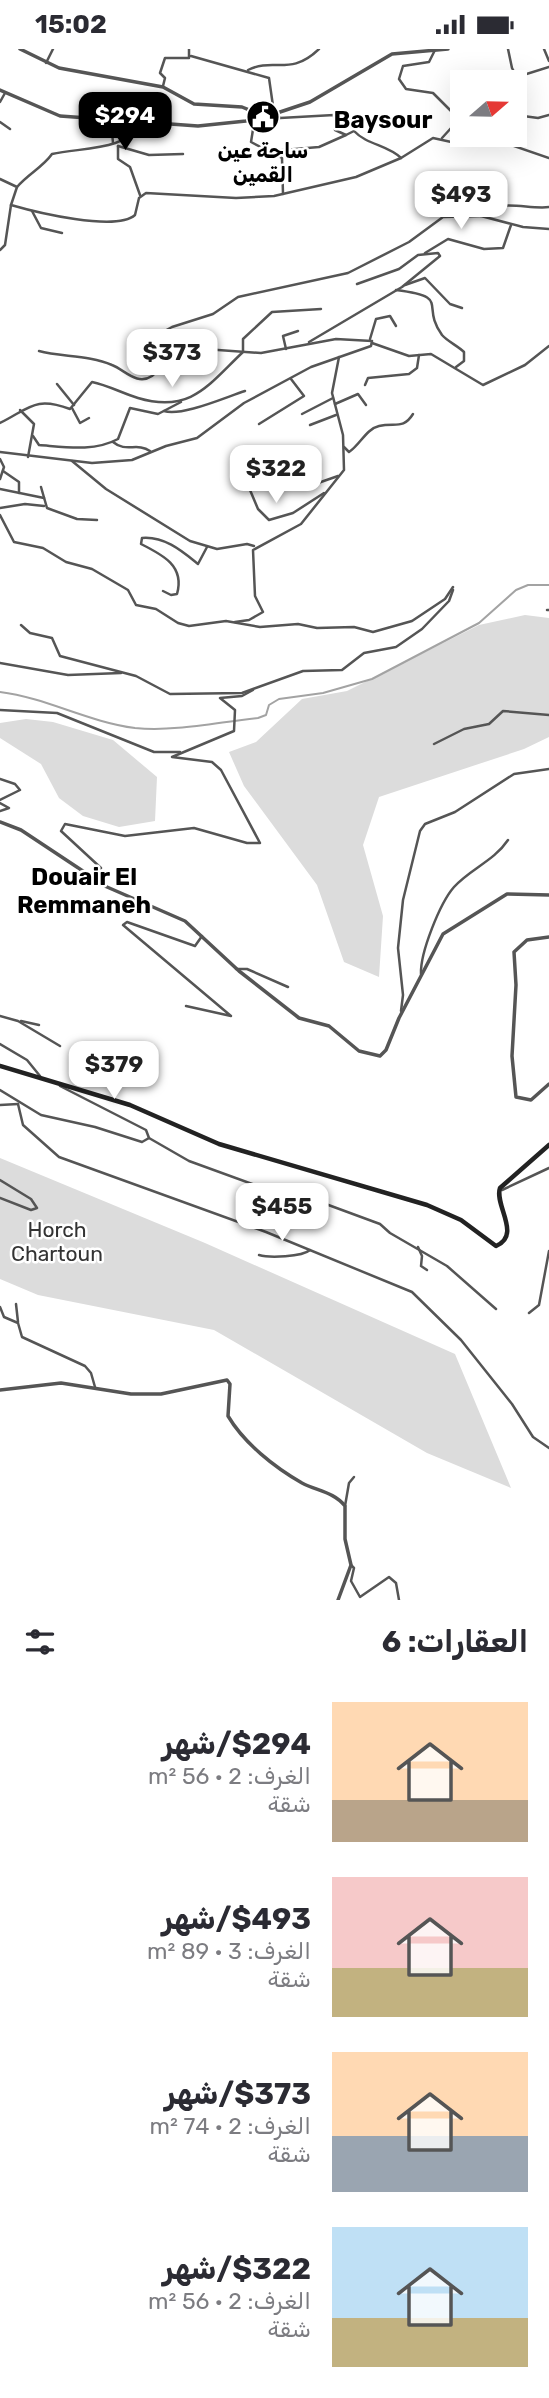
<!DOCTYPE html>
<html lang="ar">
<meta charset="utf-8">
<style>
body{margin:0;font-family:Rubik,Cairo,sans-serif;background:#f2f2f3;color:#2b2b33;direction:rtl;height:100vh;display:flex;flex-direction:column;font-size:26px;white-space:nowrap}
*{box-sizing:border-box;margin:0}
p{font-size:23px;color:#7c7c81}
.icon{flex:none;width:38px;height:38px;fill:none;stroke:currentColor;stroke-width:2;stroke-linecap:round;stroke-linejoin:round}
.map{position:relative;height:1551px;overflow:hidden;direction:ltr}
.side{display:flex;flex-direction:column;background:#fff;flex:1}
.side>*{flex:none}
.needle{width:46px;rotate:70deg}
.buttons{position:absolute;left:450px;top:21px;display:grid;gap:14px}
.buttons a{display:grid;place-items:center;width:77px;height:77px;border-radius:0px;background:#fff;box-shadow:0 7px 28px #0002;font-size:35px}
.price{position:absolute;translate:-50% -60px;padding:0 16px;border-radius:14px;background:#fff;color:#222;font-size:23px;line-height:46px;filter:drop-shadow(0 2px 4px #0008)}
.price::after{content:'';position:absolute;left:50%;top:42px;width:21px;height:16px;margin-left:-10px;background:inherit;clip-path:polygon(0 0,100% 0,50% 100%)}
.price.on{background:#000;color:#fff}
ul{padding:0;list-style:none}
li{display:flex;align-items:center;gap:21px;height:175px;padding:0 21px}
li span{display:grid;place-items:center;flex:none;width:196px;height:140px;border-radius:0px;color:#555}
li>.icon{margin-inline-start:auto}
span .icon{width:84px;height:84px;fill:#fffc;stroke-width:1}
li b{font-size:30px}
h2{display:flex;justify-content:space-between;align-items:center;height:84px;padding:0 21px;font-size:30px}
.status{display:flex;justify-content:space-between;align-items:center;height:49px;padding:0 35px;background:#fff;direction:ltr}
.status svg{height:19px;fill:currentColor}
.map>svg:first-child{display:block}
</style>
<div class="status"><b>15:02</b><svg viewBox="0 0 49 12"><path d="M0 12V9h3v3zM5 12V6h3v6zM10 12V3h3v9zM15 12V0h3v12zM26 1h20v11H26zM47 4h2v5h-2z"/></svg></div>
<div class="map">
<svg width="549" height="1551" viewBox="0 0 549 1551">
<rect width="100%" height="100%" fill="#fff"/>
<!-- green -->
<g fill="#dcdcdc">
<path d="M525 566 549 569V688L524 700 379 748 363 796 383 867 379 928 344 913 317 836 244 737 229 703 256 693 302 650 347 642 479 576Z"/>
<path d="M26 670 53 673 113 691 157 728 155 772 119 778 83 767 59 749 41 715 0 689V674Z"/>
<path d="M0 1109 205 1194 455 1305 511 1439 427 1404 214 1281 38 1246 0 1230Z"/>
</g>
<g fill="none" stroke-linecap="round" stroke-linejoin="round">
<!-- stream -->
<path stroke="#a3a3a3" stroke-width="2" d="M0 643C47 649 88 673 135 679 175 683 218 673 258 669L266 666 269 656 279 650 323 644 372 630 479 574 516 541 528 536H549"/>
<!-- minor -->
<g stroke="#555" stroke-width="2.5">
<path d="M508 0 512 19 517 28 549 18"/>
<path d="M544 0 549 12"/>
<path d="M435 1 429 13 403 17 399 30 406 40 433 44 454 65 452 78 442 89"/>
<path d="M191 7 269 29 274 64"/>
<path d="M46 14 53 0"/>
<path d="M248 21C274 8 290 28 319 0"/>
<path d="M517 28 516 66 538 69 549 66"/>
<path d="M163 37 165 29 160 24 165 9H189V0"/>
<path d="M0 53 5 44"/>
<path d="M276 64 280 69 334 66 335 81 346 86 354 82C367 96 388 96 401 109"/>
<path d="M255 68 251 93 282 109 283 145"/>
<path d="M101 71 112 83 113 94"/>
<path d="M0 73 10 80"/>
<path d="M118 97 149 106 183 105"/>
<path d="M118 97V110L130 118 140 146"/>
<path d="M272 102 319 98 346 86"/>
<path d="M0 130 17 138 11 156C35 163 116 183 135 166L139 149 146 144 236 149 274 147 356 128 401 109 433 89 465 96 508 95 549 109"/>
<path d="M17 138C28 125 43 118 52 105 85 98 124 102 146 73"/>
<path d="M32 162 41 179 62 184"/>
<path d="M481 167 523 178 549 180"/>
<path d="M0 201 5 196 11 156"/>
<path d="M425 204 448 190 484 200 503 199 511 176"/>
<path d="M405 236 425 229 450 255 462 259"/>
<path d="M396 241C452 248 420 256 442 286 447 292 458 297 464 303V312L456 318"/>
<path d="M370 290 376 270 390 267 396 277"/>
<path d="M309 293 402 238 440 207 438 204 418 206 399 220 357 235"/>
<path d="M372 294 409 307 431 305 483 336 525 316 549 297"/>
<path d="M286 300 283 287 298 282"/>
<path d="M39 302C61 308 89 306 112 316 125 321 137 337 152 327 161 320 169 306 177 298"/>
<path d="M57 335 74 356"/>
<path d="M365 336 368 329 409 325 417 319 419 306"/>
<path d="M335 355 358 345 366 356"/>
<path d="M72 359 80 374 89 369"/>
<path d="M20 361 34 375 28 408"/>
<path d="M164 362C181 368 226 348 245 342"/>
<path d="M302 365 333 349"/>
<path d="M0 374C30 359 35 347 70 360L92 333C107 336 122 344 138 349 191 365 209 335 243 303V290L272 263 321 260"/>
<path d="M259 375 304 347 291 330"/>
<path d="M310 376 336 366"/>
<path d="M33 387 39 396C65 398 94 403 118 390L130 359 158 365 181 353"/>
<path d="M113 393C126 404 137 393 150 402"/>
<path d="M344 398 349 403C360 396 366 380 379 377 395 373 403 381 413 365"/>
<path d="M0 403 92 414 132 411 166 397 197 389 244 354 311 318 371 297 372 292 336 290 261 304 177 298 140 307 136 305 137 297 172 278 213 265 238 248 348 224 409 193 443 168 481 167C497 148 528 161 549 158"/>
<path d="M0 410 4 418 0 430"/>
<path d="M72 412 106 440 190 492 217 500 247 495 254 497"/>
<path d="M3 422 19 433V444"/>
<path d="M270 429 304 421 318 434 338 427"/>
<path d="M237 436 250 441 258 460 269 471 293 464 324 444"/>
<path d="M41 438 47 459 77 470 97 471"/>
<path d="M0 440 44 449"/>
<path d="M0 459 25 455 44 457"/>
<path d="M0 466 14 493 43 499 66 513 92 520 128 541 136 556 156 560 178 574 189 577 226 572 260 578 298 575 317 579 354 578 373 583 412 572 445 550 453 538"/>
<path d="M163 542 171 546 177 545C185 517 163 506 141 495L142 489C165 487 183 503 198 515L207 498"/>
<path d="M547 561H549"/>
<path d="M235 573 249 571 263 563 255 547 253 501 301 475 344 421 343 386 332 344 339 308"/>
<path d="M21 576 30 584 52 589 60 607 136 627 170 645 242 644 303 622 342 621 364 604 396 598 422 580 449 552 453 541"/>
<path d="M0 614 68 626 121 624"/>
<path d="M0 661 57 664 154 703H180"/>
<path d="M434 695 464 680 489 675 503 662 549 666"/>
<path d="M0 730 15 735 20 741 0 751"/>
<path d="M0 754 9 759 0 762"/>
<path d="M84 825 93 826 101 819 61 782 65 775 125 787 194 779 247 794H260L221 721 212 713 172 708 234 682 235 661 220 649 242 647 253 641"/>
<path d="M236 920H247L288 938"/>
<path d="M421 925C420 904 440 854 454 838 470 820 494 812 508 791"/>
<path d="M186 957 231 967 123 876 127 873 195 897 202 887"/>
<path d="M401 962 403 946 398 899 403 851 420 782 425 775 455 763 514 725 549 720"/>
<path d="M0 967 18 972 60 997"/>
<path d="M21 972 39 976"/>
<path d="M0 995 27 1011 40 1027"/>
<path d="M60 1037 146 1081 149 1089"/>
<path d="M0 1041 41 1066 95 1078 142 1093 149 1089 189 1112 266 1140 323 1154 380 1175 390 1184 447 1217 496 1260"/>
<path d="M18 1055 23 1076 59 1108 266 1183 412 1243 461 1291 512 1355 533 1388 549 1399"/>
<path d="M0 1056 18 1055"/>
<path d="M0 1131 31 1150 37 1159 31 1161 0 1149"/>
<path d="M502 1141 549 1119"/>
<path d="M418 1198 422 1207 421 1217 427 1221"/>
<path d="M259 1206C269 1209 302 1208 310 1201"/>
<path d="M16 1255 18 1273"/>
<path d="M0 1258 4 1268 18 1274 22 1288 85 1317 91 1324 95 1338"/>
<path d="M529 1264 539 1256 549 1202"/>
<path d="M345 1457 349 1434 354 1428"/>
<path d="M351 1516 354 1519 351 1532 360 1548 389 1528 396 1534 399 1551"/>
</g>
<!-- tertiary -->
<g stroke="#555" stroke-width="3.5">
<path d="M20 0 59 19 163 38 194 55 242 58 259 65"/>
<path d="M0 41 60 67 198 77 246 72 259 65 277 64 310 53 392 5 448 0"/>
<path d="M0 773 21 781 107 838 185 872 239 922 299 969 329 977 359 1002 380 1007 386 1001 399 969 443 885 507 845 549 846"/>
<path d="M549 888 527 891 514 903 516 936 512 1007 516 1048 531 1051 549 1035"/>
<path d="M0 1341 61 1334 131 1345H161L227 1331 230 1335 228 1367C244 1394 274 1418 302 1434 317 1442 334 1443 345 1457V1490L351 1516 338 1551"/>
</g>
<!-- secondary -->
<path stroke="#222" stroke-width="4.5" d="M0 1017 130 1056 219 1095 427 1156 461 1171 496 1197C522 1186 494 1156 500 1139L549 1096"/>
</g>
<!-- icons -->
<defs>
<symbol id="civic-disc" viewBox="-11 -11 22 22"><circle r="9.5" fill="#000" stroke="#fff"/><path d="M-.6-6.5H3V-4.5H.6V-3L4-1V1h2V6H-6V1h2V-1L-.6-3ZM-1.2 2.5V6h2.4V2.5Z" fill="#fff"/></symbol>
</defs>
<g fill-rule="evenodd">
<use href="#civic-disc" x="244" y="49" width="38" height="38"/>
</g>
<g text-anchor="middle" stroke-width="5" stroke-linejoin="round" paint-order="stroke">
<!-- poi labels -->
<g font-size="21" font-weight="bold" fill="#000" stroke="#fff">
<text x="263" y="109">ساحة عين<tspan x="263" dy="24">القمين</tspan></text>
</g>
<!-- park labels -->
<g font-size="21" fill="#333" stroke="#fff">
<text x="57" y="1188">Horch<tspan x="57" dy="24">Chartoun</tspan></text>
</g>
<!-- quarter labels -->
<g font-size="24" font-weight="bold" fill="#000" stroke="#fff">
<text x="383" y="79">Baysour</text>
<text x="84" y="836">Douair El<tspan x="84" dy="28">Remmaneh</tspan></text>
</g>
</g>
</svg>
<div class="buttons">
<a><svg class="needle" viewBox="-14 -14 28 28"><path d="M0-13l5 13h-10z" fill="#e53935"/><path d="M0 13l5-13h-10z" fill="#7c7c81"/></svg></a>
</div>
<b class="price on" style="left:125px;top:103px">$294</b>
<b class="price" style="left:461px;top:182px">$493</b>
<b class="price" style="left:172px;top:340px">$373</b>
<b class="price" style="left:276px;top:456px">$322</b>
<b class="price" style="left:114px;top:1052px">$379</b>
<b class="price" style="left:282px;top:1194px">$455</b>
</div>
<section class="side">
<h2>العقارات: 6<svg class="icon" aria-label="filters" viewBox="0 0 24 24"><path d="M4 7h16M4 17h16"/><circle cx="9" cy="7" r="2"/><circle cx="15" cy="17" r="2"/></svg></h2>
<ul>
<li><span style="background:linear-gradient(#ffd9b3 70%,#b9a48a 0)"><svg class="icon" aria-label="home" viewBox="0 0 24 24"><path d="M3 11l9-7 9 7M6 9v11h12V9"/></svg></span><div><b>$294/شهر</b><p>الغرف: 2 · 56 m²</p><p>شقة</p></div></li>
<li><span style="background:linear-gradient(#f6c9c9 65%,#c2b280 0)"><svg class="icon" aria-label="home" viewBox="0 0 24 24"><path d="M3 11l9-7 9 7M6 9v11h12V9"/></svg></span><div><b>$493/شهر</b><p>الغرف: 3 · 89 m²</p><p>شقة</p></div></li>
<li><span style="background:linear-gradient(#ffd9b3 60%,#9aa5b1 0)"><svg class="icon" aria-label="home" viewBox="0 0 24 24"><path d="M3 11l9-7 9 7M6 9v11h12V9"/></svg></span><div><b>$373/شهر</b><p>الغرف: 2 · 74 m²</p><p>شقة</p></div></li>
<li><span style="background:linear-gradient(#bfe0f5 65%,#c2b280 0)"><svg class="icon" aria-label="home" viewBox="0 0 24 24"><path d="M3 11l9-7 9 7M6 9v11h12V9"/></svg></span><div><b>$322/شهر</b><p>الغرف: 2 · 56 m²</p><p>شقة</p></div></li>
</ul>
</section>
